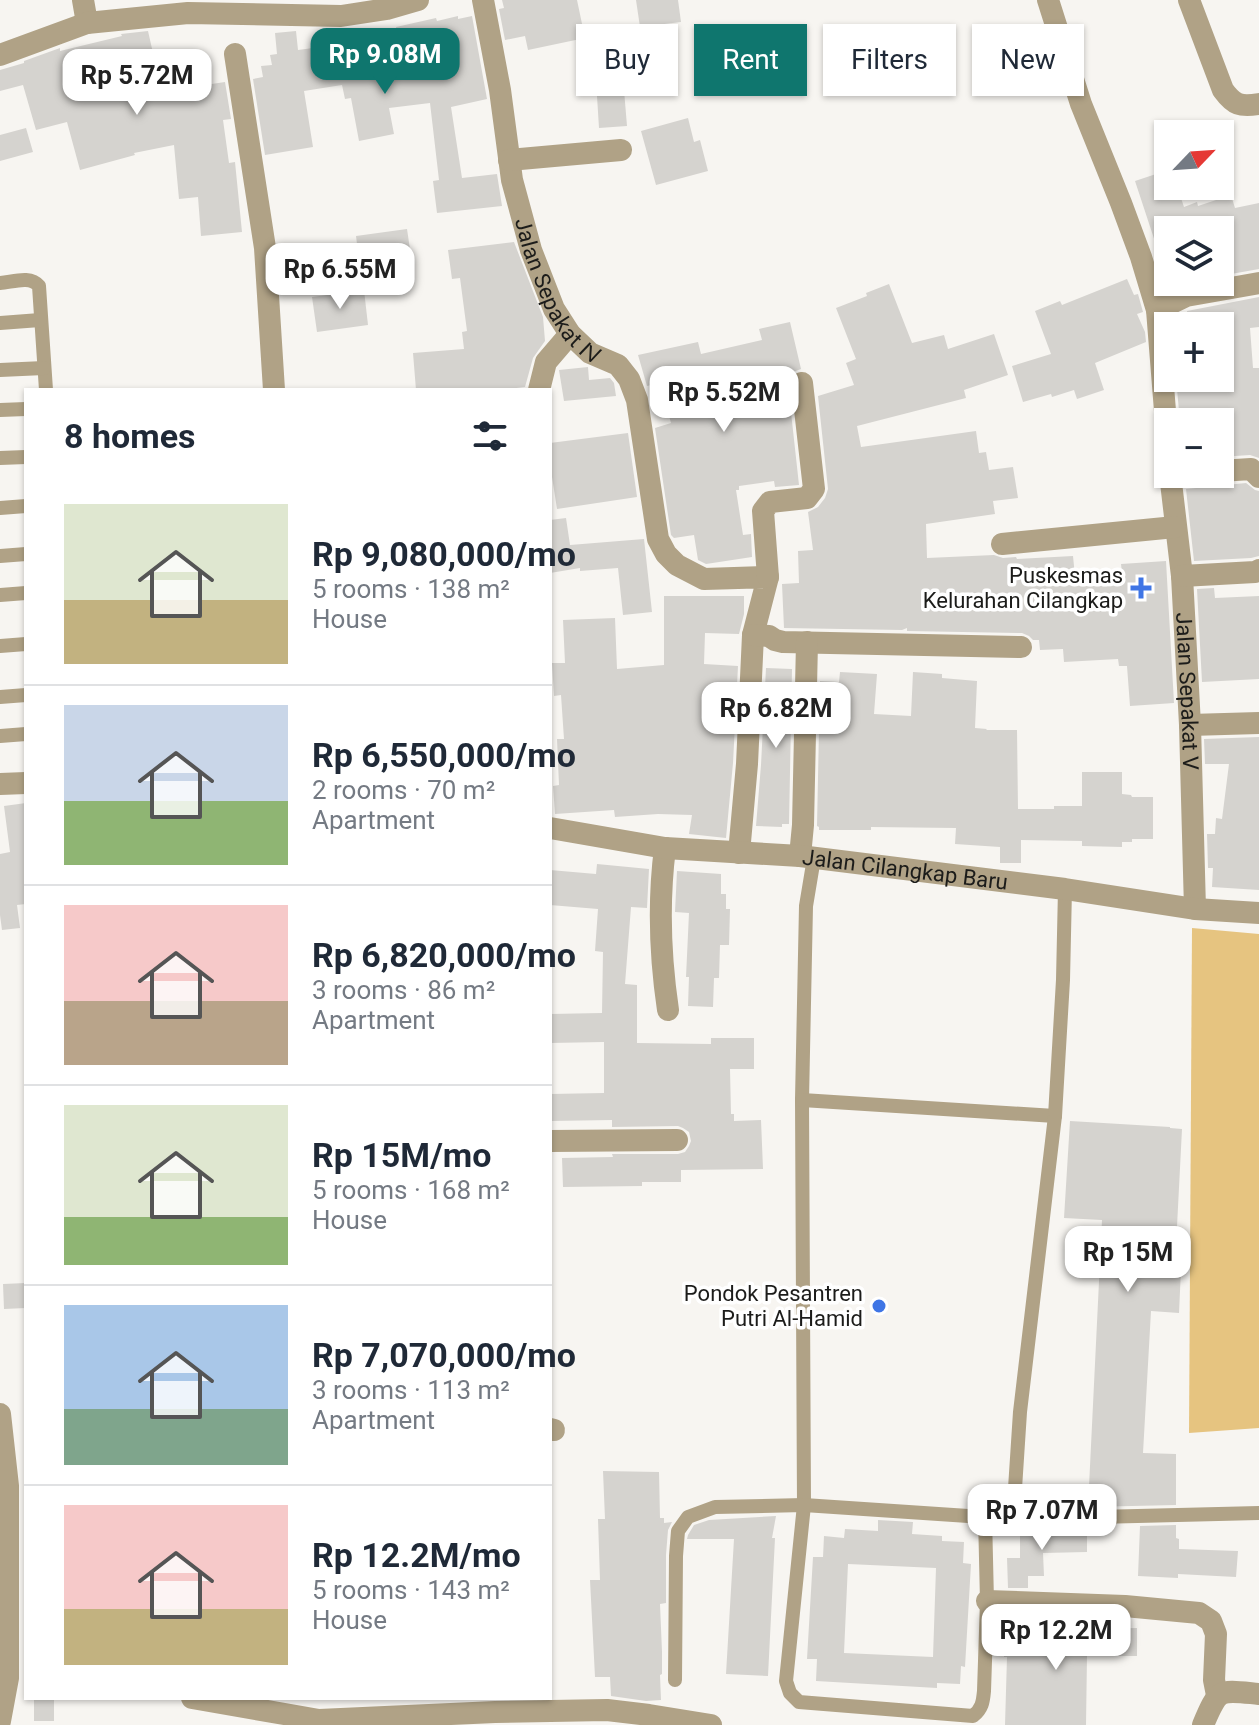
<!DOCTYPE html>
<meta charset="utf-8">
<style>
body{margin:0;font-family:Roboto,sans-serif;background:#f2f2f3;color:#1f2937;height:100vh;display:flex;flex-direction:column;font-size:30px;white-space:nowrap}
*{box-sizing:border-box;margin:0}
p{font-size:26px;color:#747a83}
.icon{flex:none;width:44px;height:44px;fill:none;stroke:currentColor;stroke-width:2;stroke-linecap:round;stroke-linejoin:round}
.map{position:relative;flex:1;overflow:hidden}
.details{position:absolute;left:24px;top:388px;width:528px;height:1312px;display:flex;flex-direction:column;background:#fff;border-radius:0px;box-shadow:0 2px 6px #0004}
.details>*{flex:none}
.hud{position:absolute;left:576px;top:24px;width:562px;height:72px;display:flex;gap:16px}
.needle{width:52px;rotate:65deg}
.controls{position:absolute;left:1154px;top:120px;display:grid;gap:16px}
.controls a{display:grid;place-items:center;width:80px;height:80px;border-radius:0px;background:#fff;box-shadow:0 2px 6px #0004;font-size:40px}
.price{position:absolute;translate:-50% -68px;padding:0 18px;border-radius:16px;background:#fff;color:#222;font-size:26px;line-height:52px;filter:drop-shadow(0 2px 4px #0008)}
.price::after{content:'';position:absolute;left:50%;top:48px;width:24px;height:18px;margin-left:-12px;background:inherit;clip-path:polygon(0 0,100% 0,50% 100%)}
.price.on{background:#0f766e;color:#fff}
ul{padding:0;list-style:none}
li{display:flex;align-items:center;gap:24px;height:200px;padding:0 40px}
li+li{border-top:2px solid #e0e1e3}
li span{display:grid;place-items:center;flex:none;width:224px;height:160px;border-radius:0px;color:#555}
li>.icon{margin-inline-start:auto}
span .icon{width:96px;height:96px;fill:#fffc;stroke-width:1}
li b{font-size:34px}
h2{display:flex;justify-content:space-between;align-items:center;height:96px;padding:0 40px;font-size:34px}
.pill{padding:0 28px;border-radius:0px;background:#fff;box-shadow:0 2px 6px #0004;font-size:28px;line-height:72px}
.pill.on{background:#0f766e;color:#fff}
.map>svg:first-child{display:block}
</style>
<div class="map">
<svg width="1259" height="1725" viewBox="0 0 1259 1725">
<rect width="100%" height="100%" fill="#f7f5f1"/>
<!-- green -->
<path fill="#e6c480" d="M1192 928 1259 934V1428L1189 1433Z"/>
<!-- building -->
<g fill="#d5d3cf" fill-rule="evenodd">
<path d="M502 0H577L585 38 528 50 525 36 505 40 499 9 504 8Z"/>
<path d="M636 0H678L681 22 640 27Z"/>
<path d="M458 16V19L472 16 487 99 451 107 462 178 497 174 502 206 437 213 433 181 439 180 430 103 389 108 394 134 359 141 351 98 345 99 342 85 304 91 313 147 265 155 253 79 263 77 261 66 272 65 270 55 277 54 275 33 296 31 298 50 313 48 314 56 399 40 396 27 436 18 437 21Z"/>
<path d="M148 31 158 75 167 73 168 78 204 74 205 85 225 82 231 119 223 120 229 163 235 162 242 232 201 236 198 197 179 199 174 145 134 153 135 155 80 170 67 122 36 130 23 85 0 91V70L24 63V61L60 48V51L122 36 121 34Z"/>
<path d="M623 78 627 126 599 128 596 80Z"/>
<path d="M688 118 694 142 700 140 708 171 656 185 641 131Z"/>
<path d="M26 128 33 152 0 161V135Z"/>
<path d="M1168 170V186H1177L1184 207 1197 202 1198 206 1231 195 1235 208 1259 203V269L1220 276V230H1168V271L1165 272 1135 181Z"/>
<path d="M407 229 411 256 403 257 405 270 361 276 356 236Z"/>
<path d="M514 242 543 317 545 341 533 358 525 387 498 390H416L413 353 464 349 462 332 467 331 460 278 452 279 448 250Z"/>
<path d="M1127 279 1134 295 1138 294 1143 312 1137 314 1145 332 1146 342 1095 363 1104 390 1077 399 1074 390 1052 397 1051 394 1023 402 1012 366 1051 354 1035 311 1060 301 1062 305Z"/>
<path d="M889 284 912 343 944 335 948 349 994 334 1008 375 964 390 966 398 857 426 861 447 976 431 979 453 986 452 989 470 1013 467 1018 498 993 501 995 514 926 524 927 558 994 555 1003 558 1016 557 1017 559 1073 556 1075 576 1122 573 1121 564 1166 561 1174 703 1130 706 1127 666H1119L1118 659 1064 662 1063 649 1040 650 1039 640H1033L1029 636 1022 633 907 631V628L902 630 784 628 782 584 799 583 798 551 813 550 808 512 818 507 825 498 828 489 818 396 854 385 846 363 856 359 836 308 867 296 866 293Z"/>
<path d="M364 290 368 325 317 332 312 297Z"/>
<path d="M1259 297V327L1250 328 1253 368H1259V458L1250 455 1220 457V422H1180L1176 378H1220V326H1189L1187 311Z"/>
<path d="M790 322 801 369 793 372 789 378 788 385 799 485 775 487 774 481 739 486V490H736L743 535 751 534 752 557 706 564 698 560 694 535 674 538 671 535 655 428 671 423 660 383 647 386 638 355 698 342 701 354 762 340 759 329Z"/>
<path d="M588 367 589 380 610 378 614 383 616 396 564 401 559 370Z"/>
<path d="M628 433 637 497 557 509 550 464V443Z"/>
<path d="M1246 483 1255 490 1259 491V556L1251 558 1194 561 1186 489Z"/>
<path d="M566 518 570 545 644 539 652 612 623 615 618 568 580 571V568L550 573V520Z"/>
<path d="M1214 588 1215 598 1259 596V679L1202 682 1197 589Z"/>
<path d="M664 596H744V614L739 634 705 633 704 664 738 666 733 763 726 838 689 834 692 815 658 814 615 817 614 810 555 814 553 786 559 785 557 739H564L561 695 554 696 552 663H565L563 620 615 618 617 669 664 665Z"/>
<path d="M766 668 792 669 789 824H782V827L756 826 761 765Z"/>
<path d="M840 672 877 674 874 714 911 716 913 672 942 674V678L977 681 975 728 987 729 986 730H1017L1018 809H1054V806H1082V772H1122V794L1131 795 1132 797H1153V839H1132V842H1122V847L1082 846V841L1021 840V863H1000V847L955 844 956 828 871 827V830H819V827L817 826 820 681 839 682Z"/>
<path d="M1259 737V890L1212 887 1213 868H1208L1207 834H1215L1216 818 1222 819 1229 764H1205L1204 739Z"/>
<path d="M26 803V904L17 905 20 928 2 930 0 915V854L10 852 4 806Z"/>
<path d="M597 864 649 869 647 908 631 907 625 984 637 985V1043L711 1044V1038H754V1069H730L731 1114H734V1121L761 1120 763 1169 681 1170V1182H642V1186L563 1187 562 1158 613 1157 612 1154H678L685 1152 689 1146 691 1141 689 1132 683 1128 678 1126 612 1127V1120L550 1121V1094L604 1093V1042L550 1043V1014L602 1013 603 952 595 951 598 909 550 905V870L596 874Z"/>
<path d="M677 871 721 874V894H726V909H730L729 945H720L719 978H714L713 1007 688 1006 689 977H686L689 913 675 912Z"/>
<path d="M1070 1121 1170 1127V1128L1182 1129 1176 1246 1182 1247 1179 1313 1151 1311 1143 1453 1176 1454V1505L1088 1507 1102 1220 1064 1218Z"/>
<path d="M26 1283V1308L4 1309 3 1284Z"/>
<path d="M603 1471 659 1472 660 1518H664V1523L672 1522 668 1530 666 1555V1603L660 1604 662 1652V1674L660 1675 661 1700 646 1701 611 1696 610 1677H595L590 1580H600L598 1519H605Z"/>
<path d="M776 1516 772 1538H775L768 1676 726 1674 734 1539H687L688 1535 694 1525 709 1520Z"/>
<path d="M878 1520 913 1522 912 1534 942 1536V1541L964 1542 963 1563 971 1564 965 1667 961 1666 960 1684 937 1683V1688L816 1681 817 1659H807L813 1557H823L824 1536 844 1538 845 1529 878 1531ZM848 1564 936 1568 933 1657 844 1653Z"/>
<path d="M1176 1525V1538L1179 1539V1549L1238 1551 1236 1577 1178 1574V1578L1138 1576 1140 1526Z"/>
<path d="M1087 1529V1552L1043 1553 1044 1576H1028V1588H1008L1007 1558H1020V1530Z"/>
<path d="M1137 1628V1656H1087L1086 1725H1005L1007 1657H1004L1003 1630Z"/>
<rect x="34" y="1699" width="20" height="22"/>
</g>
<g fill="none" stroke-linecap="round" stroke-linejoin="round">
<!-- service -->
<g stroke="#b0a286" stroke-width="14">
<path d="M0 283C13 282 30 275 39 286L46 390"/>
<path d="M0 323 40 320"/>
<path d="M0 370 44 368"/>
<path d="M0 410 26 409"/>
<path d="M0 458 26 457"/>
<path d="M0 508 26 506"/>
<path d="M0 556 26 554"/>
<path d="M0 595 26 593"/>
<path d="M0 646 26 644"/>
<path d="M0 697 26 695"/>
<path d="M0 736 26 734"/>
<path d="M814 858 806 906 802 1100 804 1505 786 1681 790 1693 799 1702 973 1716C982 1709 983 1702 984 1691L987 1601 985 1516"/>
<path d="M802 1100 1055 1116"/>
<path d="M1013 1519 1020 1412 1055 1116 1063 980 1065 889"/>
<path d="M675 1680 676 1556 678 1531 688 1517 715 1507 804 1505 1013 1519 1259 1513"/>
</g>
<!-- minor -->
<g stroke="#b0a286" stroke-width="22">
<path d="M83 0 87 23"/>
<path id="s1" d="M483 0 500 90 512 180 531 250 554 309 570 334 590 353 618 365 629 379 637 400 658 539 666 554 677 565 704 579 768 577 753 635 747 764 739 853"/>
<path d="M1048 0 1081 104 1121 203 1141 257 1157 310 1168 449"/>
<path d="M1189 0 1223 90C1234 105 1240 107 1259 104"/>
<path d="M235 54 265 248 274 390"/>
<path d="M0 55 87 23 188 13 341 16 387 9 418 0"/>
<path d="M509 160 621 150"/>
<path d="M1157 310 1186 296 1259 283"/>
<path d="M539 390 546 362 570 334"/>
<path d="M1220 471 1251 469 1259 477"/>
<path id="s2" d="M1170 474 1182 576 1190 725 1195 909"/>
<path d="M1002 544 1175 527"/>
<path d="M1182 576 1255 572 1259 570"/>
<path d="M768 577 763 511 770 502 807 498 814 489 802 383"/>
<path d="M753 635 769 636 775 640 783 642 1021 647"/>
<path d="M1190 725 1259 723"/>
<path d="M665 848C658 903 660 956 668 1010"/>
<path d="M800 856 803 825 807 642"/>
<path d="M550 1141 677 1140"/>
<path d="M0 1414 8 1486V1678L0 1721"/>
<path d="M550 1429 554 1430"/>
<path d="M987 1601 1125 1606 1199 1613 1211 1621 1216 1634 1214 1680 1217 1695"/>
<path d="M192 1698 319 1720 495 1712 607 1710 649 1715 711 1725"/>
<path d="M1203 1725C1219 1687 1219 1690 1259 1694"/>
</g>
<!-- tertiary -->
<g stroke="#b0a286" stroke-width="22">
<path d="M0 784 26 783"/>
<path id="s3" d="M550 828 665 848 800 856 1065 889 1195 909 1259 913"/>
</g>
</g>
<!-- markers -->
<g fill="#3f75e5" stroke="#fff" stroke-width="3">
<path d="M1137 576h8v8h8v8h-8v8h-8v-8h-8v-8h8z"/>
<circle cx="879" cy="1306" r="8"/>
</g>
<g text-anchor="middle" stroke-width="7" stroke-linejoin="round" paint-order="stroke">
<!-- street labels -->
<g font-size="22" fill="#1c1c1a" stroke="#fff">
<text dy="8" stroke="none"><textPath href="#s1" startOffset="304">Jalan Sepakat IV</textPath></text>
<text dy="8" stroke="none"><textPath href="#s2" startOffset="218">Jalan Sepakat V</textPath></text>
<text dy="8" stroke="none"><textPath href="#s3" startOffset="358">Jalan Cilangkap Baru</textPath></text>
</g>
<!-- poi labels -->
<g font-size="22" fill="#1c1c1a" stroke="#fff" text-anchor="end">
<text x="1123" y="583">Puskesmas<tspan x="1123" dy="25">Kelurahan Cilangkap</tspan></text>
<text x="863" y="1301">Pondok Pesantren<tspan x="863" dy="25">Putri Al-Hamid</tspan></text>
</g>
</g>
</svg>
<div class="controls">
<a><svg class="needle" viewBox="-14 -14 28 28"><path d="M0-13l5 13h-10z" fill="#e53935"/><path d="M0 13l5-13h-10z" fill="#747a83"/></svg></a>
<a><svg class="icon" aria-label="layers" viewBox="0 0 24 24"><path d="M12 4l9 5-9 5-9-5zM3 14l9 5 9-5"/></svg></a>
<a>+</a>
<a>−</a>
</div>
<b class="price on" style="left:385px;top:96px">Rp 9.08M</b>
<b class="price" style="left:137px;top:117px">Rp 5.72M</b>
<b class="price" style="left:340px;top:311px">Rp 6.55M</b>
<b class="price" style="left:724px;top:434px">Rp 5.52M</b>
<b class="price" style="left:776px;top:750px">Rp 6.82M</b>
<b class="price" style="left:1128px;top:1294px">Rp 15M</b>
<b class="price" style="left:1042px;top:1552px">Rp 7.07M</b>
<b class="price" style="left:1056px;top:1672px">Rp 12.2M</b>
<div class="hud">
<a class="pill">Buy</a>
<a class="pill on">Rent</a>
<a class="pill">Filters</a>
<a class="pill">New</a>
</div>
<section class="details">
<h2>8 homes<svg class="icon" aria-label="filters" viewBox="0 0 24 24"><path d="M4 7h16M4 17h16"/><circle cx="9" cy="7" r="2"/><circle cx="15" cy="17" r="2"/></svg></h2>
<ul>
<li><span style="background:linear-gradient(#dfe7d0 60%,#c2b280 0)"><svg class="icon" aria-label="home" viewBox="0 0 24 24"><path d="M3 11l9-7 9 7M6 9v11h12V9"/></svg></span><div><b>Rp 9,080,000/mo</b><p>5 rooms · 138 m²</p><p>House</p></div></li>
<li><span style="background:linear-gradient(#c9d6e8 60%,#8fb573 0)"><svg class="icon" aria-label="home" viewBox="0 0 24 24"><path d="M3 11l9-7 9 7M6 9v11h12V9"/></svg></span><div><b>Rp 6,550,000/mo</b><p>2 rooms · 70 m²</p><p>Apartment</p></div></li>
<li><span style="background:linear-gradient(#f6c9c9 60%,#b9a48a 0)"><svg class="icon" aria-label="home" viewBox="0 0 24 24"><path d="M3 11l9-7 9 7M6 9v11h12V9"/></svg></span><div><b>Rp 6,820,000/mo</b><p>3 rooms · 86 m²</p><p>Apartment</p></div></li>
<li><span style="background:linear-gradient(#dfe7d0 70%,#8fb573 0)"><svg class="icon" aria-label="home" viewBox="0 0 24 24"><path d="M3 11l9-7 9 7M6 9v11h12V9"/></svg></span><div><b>Rp 15M/mo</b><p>5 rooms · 168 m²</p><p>House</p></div></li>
<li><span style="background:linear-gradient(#a9c7e8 65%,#7fa58c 0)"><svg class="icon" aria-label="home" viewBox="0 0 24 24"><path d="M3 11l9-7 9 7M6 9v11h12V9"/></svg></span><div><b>Rp 7,070,000/mo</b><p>3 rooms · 113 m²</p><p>Apartment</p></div></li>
<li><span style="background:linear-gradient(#f6c9c9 65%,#c2b280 0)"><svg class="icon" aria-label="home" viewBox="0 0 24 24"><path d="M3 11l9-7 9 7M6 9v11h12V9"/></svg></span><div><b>Rp 12.2M/mo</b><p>5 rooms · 143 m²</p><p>House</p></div></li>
</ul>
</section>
</div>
